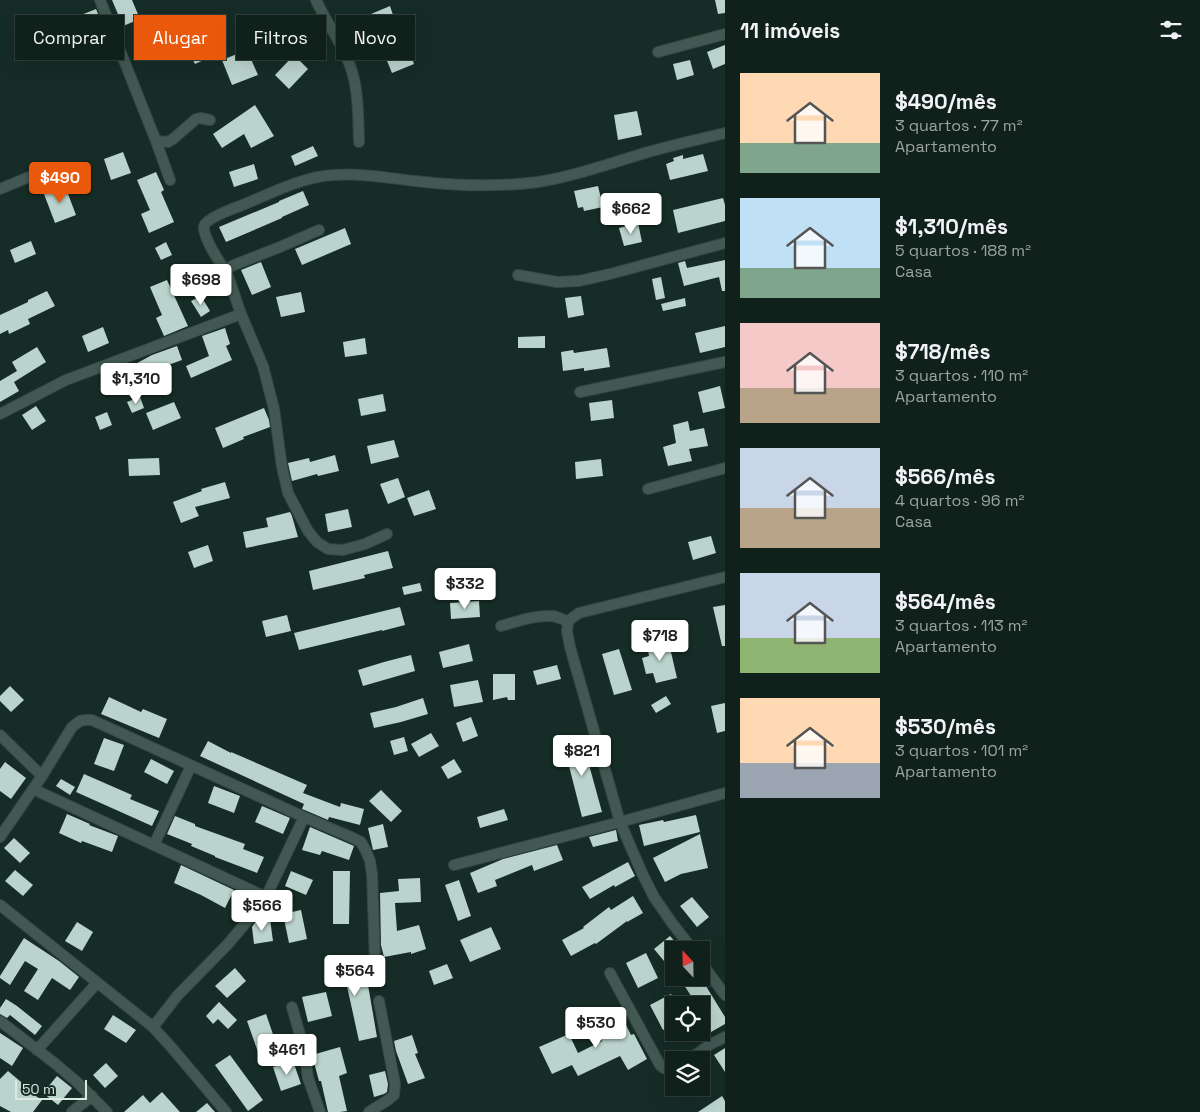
<!DOCTYPE html>
<html lang="pt">
<meta charset="utf-8">
<style>
body{margin:0;font-family:"Space Grotesk",sans-serif;background:#192925;color:#f1f3f6;height:100vh;display:flex;flex-direction:column;font-size:19px;white-space:nowrap}
*{box-sizing:border-box;margin:0}
p{font-size:16px;color:#9ca3a3}
.icon{flex:none;width:28px;height:28px;fill:none;stroke:currentColor;stroke-width:2;stroke-linecap:round;stroke-linejoin:round}
.map{position:relative;flex:1;overflow:hidden}
.panel{display:flex;flex-direction:column;background:#10211c;width:475px}
.panel>*{flex:none}
.banner{position:absolute;left:15px;top:15px;width:475px;height:45px;display:flex;gap:10px}
.needle{width:32px;rotate:338deg}
.tools{position:absolute;left:665px;top:941px;display:grid;gap:10px}
.tools a{display:grid;place-items:center;width:45px;height:45px;border-radius:0px;background:#10211c;box-shadow:0 5px 20px #0002,0 0 0 1px #303e3b;font-size:25px}
.scale{position:absolute;left:15px;bottom:12px;width:72px;box-sizing:border-box;padding-left:5px;border:2px solid #dbe8e4;border-top:0;font-size:14px;line-height:18px;white-space:nowrap;color:#dbe8e4;-webkit-text-stroke:4px #162c26;paint-order:stroke}
.price{position:absolute;translate:-50% -42px;padding:0 11px;border-radius:5px;background:#fff;color:#222;font-size:16px;line-height:32px;filter:drop-shadow(0 1px 2px #0008)}
.price::after{content:'';position:absolute;left:50%;top:30px;width:15px;height:11px;margin-left:-8px;background:inherit;clip-path:polygon(0 0,100% 0,50% 100%)}
.price.on{background:#ea580c;color:#fff}
ul{padding:0;list-style:none}
li{display:flex;align-items:center;gap:15px;height:125px;padding:0 15px}
li span{display:grid;place-items:center;flex:none;width:140px;height:100px;border-radius:0px;color:#555}
li>.icon{margin-inline-start:auto}
span .icon{width:60px;height:60px;fill:#fffc;stroke-width:1}
li b{font-size:21px}
h2{display:flex;justify-content:space-between;align-items:center;height:60px;padding:0 15px;font-size:21px}
.pill{padding:0 18px;border-radius:0px;background:#10211c;box-shadow:0 5px 20px #0002,0 0 0 1px #303e3b;font-size:18px;line-height:45px}
.pill.on{background:#ea580c;color:#fff}
main{display:flex;flex:1;min-height:0}
.map>svg:first-child{display:block}
</style>
<main>
<div class="map">
<svg width="725" height="1112" viewBox="0 0 725 1112">
<rect width="100%" height="100%" fill="#162c26"/>
<!-- building -->
<g fill="#bad3cc">
<path d="M112 0H132L140 19 123 26Z"/>
<path d="M715 0H725V13L718 14Z"/>
<path d="M390 6 394 18 375 26 371 14Z"/>
<path d="M96 9 106 33 91 39 81 15Z"/>
<path d="M406 42 414 64 392 73 383 51Z"/>
<path d="M725 45V64L713 69 707 52Z"/>
<path d="M200 47 206 59 195 64 189 53Z"/>
<path d="M247 50 258 75 232 85 222 60Z"/>
<path d="M294 55 308 69 289 89 275 75Z"/>
<path d="M690 60 694 75 677 80 673 64Z"/>
<path d="M255 105 274 136 251 148 244 134 222 148 213 134Z"/>
<path d="M637 111 642 135 618 140 614 115Z"/>
<path d="M313 146 318 156 295 166 291 156Z"/>
<path d="M123 152 131 173 111 180 104 159Z"/>
<path d="M703 154 708 171 670 180 666 164 674 161 673 158 683 155V159Z"/>
<path d="M254 164 258 179 234 187 229 172Z"/>
<path d="M156 172 164 190 161 192 174 222 149 233 141 214 150 210 137 180Z"/>
<path d="M65 186 76 215 55 223 44 194Z"/>
<path d="M598 186 603 207 584 211 583 207 578 208 574 191Z"/>
<path d="M303 191 309 205 282 217V218L226 242 219 227 279 202V201Z"/>
<path d="M634 197 636 206 612 212 610 203Z"/>
<path d="M723 198 725 205V221L678 233 673 210Z"/>
<path d="M638 223 642 242 624 246 619 228Z"/>
<path d="M345 228 351 244 302 265 295 249Z"/>
<path d="M31 241 36 254 15 263 10 250Z"/>
<path d="M166 242 172 255 161 260 155 248Z"/>
<path d="M725 260V291H722L719 277 684 286 678 263 685 261 687 268Z"/>
<path d="M261 262 271 287 252 295 241 270Z"/>
<path d="M661 277 665 298 656 300 652 279Z"/>
<path d="M167 280 188 326 164 336 156 318 162 315 150 287Z"/>
<path d="M47 291 55 306 28 319 30 324 9 334 8 330 0 334V315L28 302V300Z"/>
<path d="M301 292 305 312 281 317 276 297Z"/>
<path d="M201 296 210 311 201 317 191 301Z"/>
<path d="M581 296 584 315 568 318 565 298Z"/>
<path d="M685 298 686 306 663 311 661 304Z"/>
<path d="M725 326V347L700 353 695 333Z"/>
<path d="M103 327 109 343 88 352 82 336Z"/>
<path d="M225 328 230 344 226 346 232 360 191 378 186 366 209 356 202 336Z"/>
<path d="M545 336V348H518V337Z"/>
<path d="M365 338 367 354 345 357 343 342Z"/>
<path d="M177 346 182 360 149 372 153 380 138 388 128 368 152 355Z"/>
<path d="M37 347 46 362 14 382 19 391 0 402V381L17 371 12 362Z"/>
<path d="M607 348 610 367 584 371V368L563 371 561 352 573 350 574 353Z"/>
<path d="M720 386 725 408 703 413 698 392Z"/>
<path d="M383 394 386 411 361 416 358 399Z"/>
<path d="M140 397 144 408 132 413 127 402Z"/>
<path d="M612 400 614 418 591 421 589 403Z"/>
<path d="M174 402 181 418 153 430 146 413Z"/>
<path d="M36 406 46 421 32 430 22 415Z"/>
<path d="M264 408 269 420 270 427 243 437 244 439 223 448 215 428Z"/>
<path d="M107 412 112 425 100 430 95 417Z"/>
<path d="M688 421 690 431 704 428 708 446 689 449 692 461 668 466 663 447 676 443 673 425Z"/>
<path d="M394 440 399 457 371 464 367 446Z"/>
<path d="M335 455 339 471 318 476 317 474 292 481 288 463 309 458 310 462Z"/>
<path d="M159 458 160 475 129 476 128 459Z"/>
<path d="M601 459 603 476 576 479 575 462Z"/>
<path d="M398 478 405 497 388 504 380 484Z"/>
<path d="M225 482 230 498 195 507 199 516 181 523 173 502 202 491 201 489Z"/>
<path d="M429 490 436 509 414 516 407 498Z"/>
<path d="M348 509 352 527 328 532 325 514Z"/>
<path d="M290 512 292 516 298 537 246 548 243 532 268 527 266 518Z"/>
<path d="M711 536 716 553 693 560 688 542Z"/>
<path d="M208 545 213 561 194 568 188 552Z"/>
<path d="M388 551 393 568 364 575 365 578 313 590 309 571Z"/>
<path d="M420 583 422 591 404 595 402 587Z"/>
<path d="M479 601 480 617 451 619 450 603Z"/>
<path d="M725 605V646H722L713 607Z"/>
<path d="M400 607 405 625 382 631V630L299 650 294 633Z"/>
<path d="M287 615 291 631 266 637 262 621Z"/>
<path d="M668 639 677 678 656 683 653 673 646 674 642 658 649 656 647 644Z"/>
<path d="M469 644 473 661 443 668 439 652Z"/>
<path d="M619 649 632 690 614 695 602 654Z"/>
<path d="M411 655 415 671 363 686 358 670 384 662Z"/>
<path d="M557 665 561 679 537 685 533 671Z"/>
<path d="M493 674H515V700H508L507 697 493 700Z"/>
<path d="M478 680 483 702 454 707 450 685Z"/>
<path d="M10 686 24 700 11 712 0 701V696Z"/>
<path d="M666 696 671 704 656 713 651 705Z"/>
<path d="M109 697 141 712 143 709 167 719 159 738 101 714Z"/>
<path d="M423 698 428 714 401 722 374 728 370 713 396 707Z"/>
<path d="M725 703V731L717 733 711 706Z"/>
<path d="M471 717 478 736 463 742 456 723Z"/>
<path d="M431 733 439 746 419 757 411 744Z"/>
<path d="M580 736 588 761 602 812 582 817 569 766 561 742Z"/>
<path d="M404 737 408 751 394 755 390 741Z"/>
<path d="M104 738 124 745 114 771 94 764Z"/>
<path d="M208 741 231 753V752L307 785 303 793 340 807 341 803 364 809 360 825 329 817 328 820 307 811 302 809 304 804 200 756Z"/>
<path d="M151 759 174 771 167 784 144 772Z"/>
<path d="M454 759 462 772 448 779 441 767Z"/>
<path d="M5 762 26 778 11 799 0 791V769Z"/>
<path d="M84 774 132 795 130 799 159 811 152 826 76 792Z"/>
<path d="M61 779 75 787 70 795 56 786Z"/>
<path d="M214 786 240 796 234 813 208 803Z"/>
<path d="M381 790 402 811 391 822 369 801Z"/>
<path d="M262 806 290 818 283 834 255 822Z"/>
<path d="M504 809 508 820 480 828 477 817Z"/>
<path d="M67 814 90 824 89 825 118 836 112 852 82 841 81 843 59 833Z"/>
<path d="M696 815 700 832 644 846 639 825 663 820 664 822Z"/>
<path d="M175 816 195 824V826L245 844 243 849 264 857 257 873 215 857V856L191 846 192 844 167 834Z"/>
<path d="M383 824 388 847 373 850 368 828Z"/>
<path d="M310 827 354 846 349 860 322 851 320 855 302 850Z"/>
<path d="M616 830 618 841 593 847 589 837Z"/>
<path d="M700 834 708 868 681 874 665 882 653 858Z"/>
<path d="M14 838 30 853 20 863 4 848Z"/>
<path d="M557 845 563 860 534 871 532 865 495 880 497 886 478 893 470 873 503 859Z"/>
<path d="M628 862 635 876 615 887 614 885 590 899 582 887Z"/>
<path d="M181 865 234 890 225 908 201 895 174 883Z"/>
<path d="M15 870 33 885 23 896 5 881Z"/>
<path d="M291 871 313 880 306 895 285 886Z"/>
<path d="M333 871H350L349 924H333Z"/>
<path d="M420 878 421 902 395 903 397 931 419 925 426 949 411 954V952L384 957 381 945 380 893 399 891 398 879Z"/>
<path d="M459 880 471 916 458 921 445 885Z"/>
<path d="M633 896 643 913 627 922V921L596 944 595 943 571 956 562 940 584 928 583 927 609 907 611 910Z"/>
<path d="M692 897 709 917 697 927 680 906Z"/>
<path d="M301 910 307 939 289 943 283 914Z"/>
<path d="M270 919 273 941 254 944 252 927 256 921Z"/>
<path d="M77 922 93 932 82 951 65 941Z"/>
<path d="M491 927 501 949 470 962 460 940Z"/>
<path d="M670 936 682 950H674V973L654 949Z"/>
<path d="M24 938 59 961 79 977 70 990 52 978 38 1000 24 991 38 969 25 961 10 985 0 978V976Z"/>
<path d="M646 953 658 978 638 988 626 963Z"/>
<path d="M352 957 354 987 368 985 377 1037 359 1041 345 977 329 978 327 959Z"/>
<path d="M447 964 453 978 434 985 429 971Z"/>
<path d="M235 968 246 981 227 998 215 986Z"/>
<path d="M689 978H701L725 1017V1024L711 1032 701 1015V1005H697L682 982Z"/>
<path d="M326 992 332 1016 308 1022 302 997Z"/>
<path d="M671 994 677 1005H674V1025L663 1030 650 1005Z"/>
<path d="M6 999 17 1006 42 1026 35 1035 10 1015 7 1018 0 1014V1008Z"/>
<path d="M219 1002 237 1020 228 1029 218 1019 213 1024 206 1016Z"/>
<path d="M619 1011 631 1035 634 1034 647 1059 628 1070 620 1056 578 1076 572 1065 552 1074 539 1047 569 1034 578 1053 602 1041 594 1024Z"/>
<path d="M266 1014 277 1046 258 1052 247 1021Z"/>
<path d="M113 1015 136 1030 126 1043 104 1029Z"/>
<path d="M0 1033 23 1048 12 1066 0 1058Z"/>
<path d="M412 1035 418 1053 415 1054 425 1078 408 1084 396 1051 394 1041Z"/>
<path d="M340 1047 347 1073 339 1076 347 1111 340 1112H328L321 1081H319L312 1055Z"/>
<path d="M725 1048V1072L714 1055Z"/>
<path d="M230 1055 263 1100 248 1111 215 1065Z"/>
<path d="M293 1061 301 1084 281 1091 273 1067Z"/>
<path d="M106 1063 118 1076 105 1088 93 1075Z"/>
<path d="M8 1071 27 1087 25 1089 42 1100 33 1112H11L0 1106V1079Z"/>
<path d="M385 1071 388 1084 387 1092 384 1094 374 1097 369 1075Z"/>
<path d="M57 1076 72 1088 58 1105 43 1093Z"/>
<path d="M162 1092 180 1112H124L143 1095 150 1103Z"/>
<path d="M722 1096 725 1101V1112H698Z"/>
<path d="M207 1103 215 1112H196Z"/>
</g>
<g fill="none" stroke-linecap="round" stroke-linejoin="round">
<defs>
<g id="street">
<path d="M100 0 156 141 170 180"/>
<path d="M316 0C325 20 338 38 347 58 359 84 358 114 359 142"/>
<path d="M658 52 725 34"/>
<path d="M156 141 168 142 173 139 196 119 200 118 210 120"/>
<path d="M0 189 29 177 60 170"/>
<path d="M319 230 280 247 234 265 229 268 227 273 241 314 263 366 274 409 282 467 288 493 308 531 317 542 328 549 343 550 365 544 387 534"/>
<path d="M227 273C221 265 202 236 204 226 207 218 232 209 240 206 270 194 301 177 333 175 364 173 394 179 424 182 462 186 500 187 538 182 575 176 612 163 648 152 673 145 699 139 725 133"/>
<path d="M518 275 557 282 579 281 610 274 725 243"/>
<path d="M580 392 725 362"/>
<path d="M0 414 66 380 241 314"/>
<path d="M648 489 725 468"/>
<path d="M501 626C518 621 535 615 553 616 558 617 563 620 568 621"/>
<path d="M0 735 42 776"/>
<path d="M33 789 266 897"/>
<path d="M0 837 42 776 72 727 80 721 86 720H92L304 817 351 837 361 842 366 851 370 861 372 874 375 961"/>
<path d="M154 845 191 766"/>
<path d="M454 865 620 822 725 793"/>
<path d="M0 905 153 1027 172 1048 226 1112"/>
<path d="M693 950 672 923 654 897 642 873 620 822 570 647 567 631 568 621 579 613 725 577"/>
<path d="M701 962 725 995"/>
<path d="M610 973 660 1065C664 1069 668 1071 674 1069"/>
<path d="M292 1007 304 1049 308 1078 320 1112"/>
<path d="M0 1021 57 1065 78 1083 107 1112"/>
<path d="M153 1027 178 995 227 945 244 925 266 897 304 817"/>
<path d="M37 1050 97 983"/>
<path d="M688 1060 711 1044 725 1037"/>
<path d="M72 1112 92 1096"/>
<path d="M369 1112 388 1100 394 1095 395 1084 379 1001"/>
</g>
</defs>
<!-- street casing -->
<use href="#street" stroke="#354742" stroke-width="12"/>
<!-- street -->
<use href="#street" stroke="#425953" stroke-width="10"/>
</g>
</svg>
<div class="tools">
<a><svg class="needle" viewBox="-14 -14 28 28"><path d="M0-13l5 13h-10z" fill="#e53935"/><path d="M0 13l5-13h-10z" fill="#9ca3a3"/></svg></a>
<a><svg class="icon" aria-label="locate" viewBox="0 0 24 24"><circle cx="12" cy="12" r="6"/><path d="M12 2v4M12 18v4M2 12h4M18 12h4"/></svg></a>
<a><svg class="icon" aria-label="layers" viewBox="0 0 24 24"><path d="M12 4l9 5-9 5-9-5zM3 14l9 5 9-5"/></svg></a>
</div>
<div class="scale">50 m</div>
<b class="price on" style="left:60px;top:204px">$490</b>
<b class="price" style="left:631px;top:235px">$662</b>
<b class="price" style="left:201px;top:306px">$698</b>
<b class="price" style="left:136px;top:405px">$1,310</b>
<b class="price" style="left:465px;top:610px">$332</b>
<b class="price" style="left:660px;top:662px">$718</b>
<b class="price" style="left:582px;top:777px">$821</b>
<b class="price" style="left:262px;top:932px">$566</b>
<b class="price" style="left:355px;top:997px">$564</b>
<b class="price" style="left:596px;top:1049px">$530</b>
<b class="price" style="left:287px;top:1076px">$461</b>
<div class="banner">
<a class="pill">Comprar</a>
<a class="pill on">Alugar</a>
<a class="pill">Filtros</a>
<a class="pill">Novo</a>
</div>
</div>
<section class="panel">
<h2>11 imóveis<svg class="icon" aria-label="filters" viewBox="0 0 24 24"><path d="M4 7h16M4 17h16"/><circle cx="9" cy="7" r="2"/><circle cx="15" cy="17" r="2"/></svg></h2>
<ul>
<li><span style="background:linear-gradient(#ffd9b3 70%,#7fa58c 0)"><svg class="icon" aria-label="home" viewBox="0 0 24 24"><path d="M3 11l9-7 9 7M6 9v11h12V9"/></svg></span><div><b>$490/mês</b><p>3 quartos · 77 m²</p><p>Apartamento</p></div></li>
<li><span style="background:linear-gradient(#bfe0f5 70%,#7fa58c 0)"><svg class="icon" aria-label="home" viewBox="0 0 24 24"><path d="M3 11l9-7 9 7M6 9v11h12V9"/></svg></span><div><b>$1,310/mês</b><p>5 quartos · 188 m²</p><p>Casa</p></div></li>
<li><span style="background:linear-gradient(#f6c9c9 65%,#b9a48a 0)"><svg class="icon" aria-label="home" viewBox="0 0 24 24"><path d="M3 11l9-7 9 7M6 9v11h12V9"/></svg></span><div><b>$718/mês</b><p>3 quartos · 110 m²</p><p>Apartamento</p></div></li>
<li><span style="background:linear-gradient(#c9d6e8 60%,#b9a48a 0)"><svg class="icon" aria-label="home" viewBox="0 0 24 24"><path d="M3 11l9-7 9 7M6 9v11h12V9"/></svg></span><div><b>$566/mês</b><p>4 quartos · 96 m²</p><p>Casa</p></div></li>
<li><span style="background:linear-gradient(#c9d6e8 65%,#8fb573 0)"><svg class="icon" aria-label="home" viewBox="0 0 24 24"><path d="M3 11l9-7 9 7M6 9v11h12V9"/></svg></span><div><b>$564/mês</b><p>3 quartos · 113 m²</p><p>Apartamento</p></div></li>
<li><span style="background:linear-gradient(#ffd9b3 65%,#9aa5b1 0)"><svg class="icon" aria-label="home" viewBox="0 0 24 24"><path d="M3 11l9-7 9 7M6 9v11h12V9"/></svg></span><div><b>$530/mês</b><p>3 quartos · 101 m²</p><p>Apartamento</p></div></li>
</ul>
</section>
</main>
